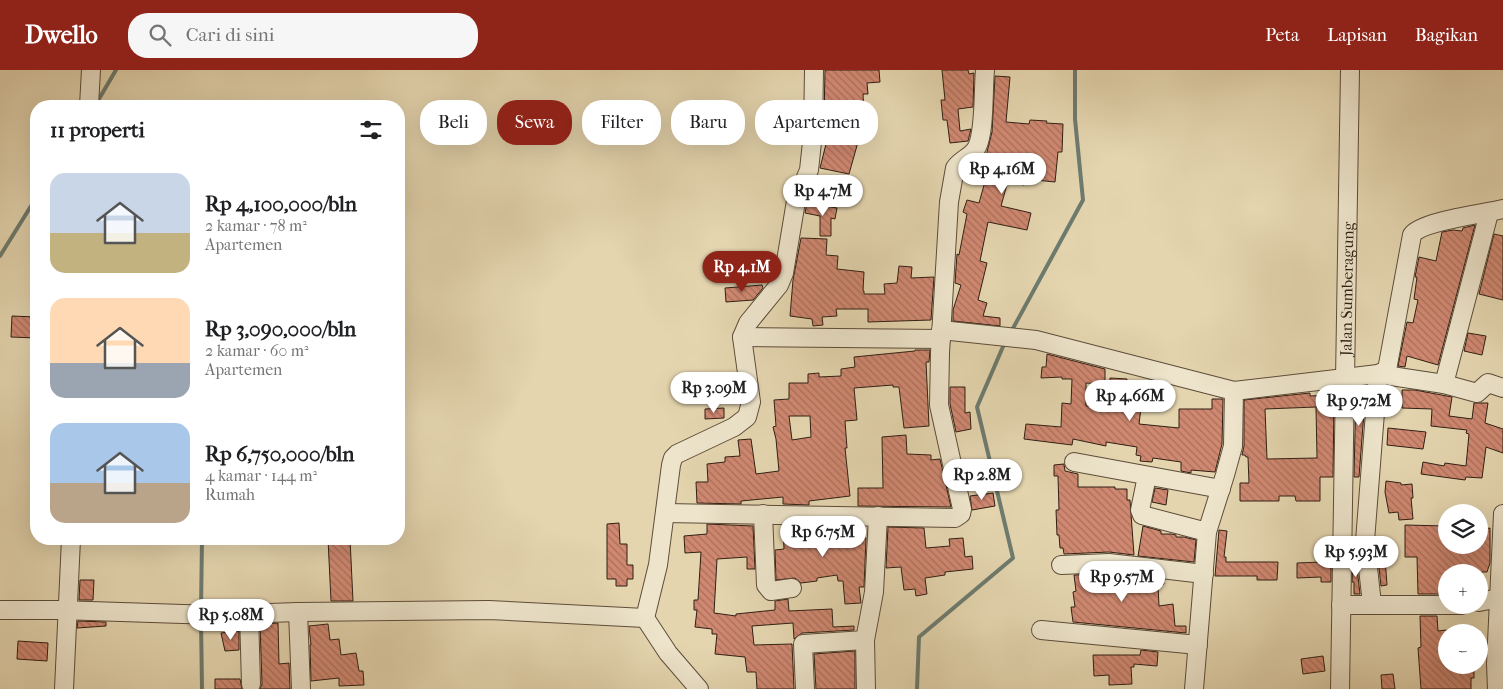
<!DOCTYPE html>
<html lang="id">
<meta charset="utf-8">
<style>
body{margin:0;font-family:"IM FELL French Canon",serif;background:#f6f6f6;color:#202124;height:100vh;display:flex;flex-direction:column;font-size:19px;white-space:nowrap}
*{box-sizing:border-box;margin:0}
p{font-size:16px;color:#757577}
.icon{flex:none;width:28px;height:28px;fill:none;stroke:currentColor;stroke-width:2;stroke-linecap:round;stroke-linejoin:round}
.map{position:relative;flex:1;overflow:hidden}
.side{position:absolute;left:30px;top:30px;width:375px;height:445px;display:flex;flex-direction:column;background:#fff;border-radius:20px;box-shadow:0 5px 20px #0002}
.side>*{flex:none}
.hud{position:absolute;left:420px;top:30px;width:475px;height:45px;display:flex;gap:10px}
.tools{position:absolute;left:1438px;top:434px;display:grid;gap:10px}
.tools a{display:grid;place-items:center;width:50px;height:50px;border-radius:50%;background:#fff;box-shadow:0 5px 20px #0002;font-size:25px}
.price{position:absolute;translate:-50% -42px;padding:0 11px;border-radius:18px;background:#fff;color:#222;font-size:16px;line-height:32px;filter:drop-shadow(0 1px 2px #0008)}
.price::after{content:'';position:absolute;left:50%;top:30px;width:15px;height:11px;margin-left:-8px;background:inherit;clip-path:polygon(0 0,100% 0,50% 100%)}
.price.selected{background:#8f2418;color:#fff}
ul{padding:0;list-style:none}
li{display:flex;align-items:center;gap:15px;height:125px;padding:0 20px}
li span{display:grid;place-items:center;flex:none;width:140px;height:100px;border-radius:15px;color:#555}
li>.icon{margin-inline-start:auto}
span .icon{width:60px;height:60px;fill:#fffc;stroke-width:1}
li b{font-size:21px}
h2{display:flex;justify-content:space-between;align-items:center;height:60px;padding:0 20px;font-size:21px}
.chip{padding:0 18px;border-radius:20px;background:#fff;box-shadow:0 5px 20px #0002;font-size:18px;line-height:45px}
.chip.selected{background:#8f2418;color:#fff}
header{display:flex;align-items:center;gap:30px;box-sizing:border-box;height:70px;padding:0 25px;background:#8f2418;color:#fff}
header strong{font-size:24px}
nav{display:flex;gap:28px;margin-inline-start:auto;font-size:18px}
.search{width:350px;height:45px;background:#f6f6f6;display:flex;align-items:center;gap:12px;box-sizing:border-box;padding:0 18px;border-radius:20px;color:#757577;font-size:19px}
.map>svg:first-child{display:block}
</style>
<header>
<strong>Dwello</strong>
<div class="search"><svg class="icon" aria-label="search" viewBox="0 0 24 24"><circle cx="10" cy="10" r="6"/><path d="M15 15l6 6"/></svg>Cari di sini</div>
<nav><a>Peta</a><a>Lapisan</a><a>Bagikan</a></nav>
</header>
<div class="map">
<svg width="1503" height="619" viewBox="0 0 1503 619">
<defs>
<pattern id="building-back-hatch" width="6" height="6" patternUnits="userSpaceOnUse" patternTransform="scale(1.25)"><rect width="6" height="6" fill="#d08871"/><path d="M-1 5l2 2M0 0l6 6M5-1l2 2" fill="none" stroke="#a96f5c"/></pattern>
</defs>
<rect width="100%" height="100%" fill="#e4d5af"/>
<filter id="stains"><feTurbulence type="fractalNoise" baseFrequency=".004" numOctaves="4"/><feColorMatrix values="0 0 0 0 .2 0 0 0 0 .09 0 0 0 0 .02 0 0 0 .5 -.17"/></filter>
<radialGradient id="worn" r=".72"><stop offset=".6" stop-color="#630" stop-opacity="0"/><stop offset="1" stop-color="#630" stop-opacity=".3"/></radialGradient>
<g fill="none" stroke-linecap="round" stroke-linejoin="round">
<!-- stream -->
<g stroke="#6d7b6e" stroke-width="4">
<path d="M96 34 116 0"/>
<path d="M0 186 36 128"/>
<path d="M1011 262 1083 130 1075 49V0"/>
<path d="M201 539 202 469"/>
<path d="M201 550 202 619"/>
<path d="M917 619 919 567 1013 488 977 337 1005 272"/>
</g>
</g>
<!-- building -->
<g fill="url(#building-back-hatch)" stroke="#301f13" fill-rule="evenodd">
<path d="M825 0H879L880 12 867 13 868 24H863L864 47 868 71 858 72 849 104 820 98 829 62H825L824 50Z"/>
<path d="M942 0H968L969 4 974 3 973 37 958 39 960 61 971 59 968 71 950 73 947 50H943L941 30H945Z"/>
<path d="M995 6 1010 7 1006 52 1029 54 1030 50 1047 51 1046 53 1063 54 1062 82H1058L1055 112 1026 109 1024 115 1008 111 1001 136 1031 143 1027 160 988 152 980 191 987 193 978 230 987 233 983 246 1000 248V256L953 251V240L961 215 955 213 957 184 959 185 967 144 963 142 967 130 979 133 986 108 983 107 987 82 992 62Z"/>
<path d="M807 133 837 138 835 149 831 148V166H820V146L805 143Z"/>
<path d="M1475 155 1438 295 1407 286 1405 297 1398 296 1407 252 1413 253 1418 230 1414 229 1417 207H1415L1419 187 1436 191 1442 162 1453 160 1462 161 1463 158Z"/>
<path d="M1494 164 1503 166V230L1479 224Z"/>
<path d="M801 168 827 169 826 185 838 186 837 199 864 202 863 221H864V224H885L884 214 897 213 899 196 912 197 911 208 934 207 931 250 868 252V239H836L837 246 822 247 823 255 813 256 812 249 790 246 793 210Z"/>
<path d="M762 215 763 218 753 230 726 232 725 218Z"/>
<path d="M12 246 36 247V268L11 267Z"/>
<path d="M1468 263 1486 266 1482 285 1464 281Z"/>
<path d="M915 280H930L929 292H926L929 356 904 358 899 317H893V315L854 318 857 350 845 351 847 378H845L850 426 809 431V435L783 434V427L741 431V434L697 433 696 412H708L707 394 725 392V387L740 386 738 370 751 369 756 404 779 401 776 369 773 357 776 356 774 330 789 329V313H808V304L819 303V307L841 306V299L855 297 854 287 915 281ZM789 346H810L811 367 792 370Z"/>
<path d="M1047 284 1105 299V314L1086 313V336L1109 338 1110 308 1127 309 1125 336 1141 338 1139 354 1179 358V339H1212V329H1223L1222 374 1215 402 1191 400V403L1181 401V392L1153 388 1152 392 1140 391 1141 386 1136 385 1137 377 1106 372V376L1073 369 1072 375 1024 369 1026 354 1061 357 1062 333 1071 334 1072 309H1062V307L1041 308 1042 297H1046Z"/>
<path d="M1366 316 1359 407H1354L1356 317Z"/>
<path d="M950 317H965V343L970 342 971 359 956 362 950 334Z"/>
<path d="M1402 320H1415L1452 327 1449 346 1472 349 1474 333H1488L1485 353 1503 359V383L1486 377 1482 408 1466 407 1465 410 1421 404 1423 392 1444 396 1445 393 1466 396 1469 364 1466 363 1467 360 1431 356 1432 339 1402 338Z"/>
<path d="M1310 323V326L1334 325 1333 407H1320V431H1296L1295 426H1279V431H1240V413H1249L1248 387H1246L1245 385H1242L1244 376V330ZM1316 337 1317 388 1267 389 1265 339Z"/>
<path d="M724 338V348L705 349V339Z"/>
<path d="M1388 358 1426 362 1423 379 1387 375Z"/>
<path d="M906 365 907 384 931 385V390L940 389 951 437 858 436V418H883L882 367Z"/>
<path d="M1064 394 1065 401 1078 404V417H1115V419H1127V430H1130L1134 485 1109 482 1064 484 1063 478H1060L1059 465H1057L1056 440H1059L1058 406H1054V395Z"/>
<path d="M1386 411 1401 413V415L1412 414 1413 428H1411L1413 449 1399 450 1398 442 1389 443 1385 422Z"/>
<path d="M1155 418 1168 420 1166 435 1152 432Z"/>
<path d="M993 423 995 436 972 440 970 426Z"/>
<path d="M619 453 620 474H627V495H633V509H627V516H616V509H607V454Z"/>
<path d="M707 454 753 456 755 499H747V487L717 489 714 543 736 546V544L775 540V531L788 529 789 541 832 539 833 557 854 556V560L802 563 794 569 793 553 752 556 754 575 792 574 794 619H757L756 602H747L745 587 715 584 717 564H712V559L695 557 697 540H694V530H698L701 482 685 483 684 466 707 464Z"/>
<path d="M1405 455 1446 456V475H1479V460L1490 458V493L1487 502H1446V524H1418L1417 487H1405Z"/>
<path d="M783 456H816V459L842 457 843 469 866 468 864 517H859L861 533 845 534 843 511H838L837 505 817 508V511L801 513 795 508 776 510 775 480 784 479Z"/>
<path d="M1143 456 1161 461V464H1171L1176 465V467H1184L1196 470 1194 492 1138 486Z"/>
<path d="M888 457 924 458 926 478 950 476 949 469 963 468 965 487 972 486 973 499 945 502V505L925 508 927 524 916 526 915 519 904 520 901 497 886 498Z"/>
<path d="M1219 460 1227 461 1224 487H1226V492H1278L1277 510H1257V506H1215Z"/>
<path d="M328 469H350L353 531H331Z"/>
<path d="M1378 488H1385L1387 515 1381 516Z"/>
<path d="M1322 490H1331V512H1321V507L1297 508V493L1322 492Z"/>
<path d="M1353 490H1356L1360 524H1354V512H1352Z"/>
<path d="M1109 504 1163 510 1164 514 1158 515 1159 536 1173 534 1175 556H1186V563L1073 552 1071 537H1075L1073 522 1076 521 1074 505Z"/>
<path d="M80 510H94L93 530H79Z"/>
<path d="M1420 546H1437L1438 561 1446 560V596L1474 597V608H1471V619H1421L1418 578 1421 577Z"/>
<path d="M78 551 106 552V556L77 558Z"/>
<path d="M278 553 279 594 289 593 290 619H260L262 614 260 554Z"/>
<path d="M328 554 330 570 339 569 341 585 356 583 359 601H363L364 615 339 616V608L311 611 310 575H311L309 556Z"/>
<path d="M239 561V580L225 581 221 563Z"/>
<path d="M18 571 48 573 47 591 17 589Z"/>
<path d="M1141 580 1158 582 1157 596 1134 594V597H1131L1132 614 1109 615V605L1094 606 1093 585H1140Z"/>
<path d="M855 581V619H816L814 584Z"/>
<path d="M1323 586 1325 601 1303 604 1301 589Z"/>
<path d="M1393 604 1395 619H1382L1381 605Z"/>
<path d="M215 609H240L242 619H215Z"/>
</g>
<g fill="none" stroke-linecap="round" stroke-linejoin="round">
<defs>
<g id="minor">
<path d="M89 36 91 0"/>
<path d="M941 260 1036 270 1234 321"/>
<path d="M742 267 941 269"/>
<path d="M1444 314 1489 143"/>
<path d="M1074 392 1221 419"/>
<path d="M1147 406 1140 440 1142 445 1207 462"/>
<path d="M665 443 955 448 961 444 962 439 939 335 940 283 949 132 955 98C961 89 972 87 977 77 985 61 983 20 985 0"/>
<path d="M763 444 766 515 771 521 792 518"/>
<path d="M1061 495 1109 493 1204 504"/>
<path d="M1479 532 1499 528"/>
<path d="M1372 534 1365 471 1378 304 1444 314 1477 323 1488 313 1503 318"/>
<path d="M1341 535H1462"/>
<path d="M0 540H59L214 545 298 542 489 540 645 548"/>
<path d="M298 542 301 619"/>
<path d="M249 544 251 614"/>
<path d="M1041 560 1198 575"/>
<path d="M64 619 71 469"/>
<path d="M699 619 668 583 645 548 658 495 671 395 673 388 677 384 734 357 747 347 751 332 742 267 748 253 779 215 784 203 796 131 809 100 813 63 814 0"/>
<path d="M805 619 803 574 865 570"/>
<path d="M866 619 865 570 874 522 878 446"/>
<path d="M1194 619 1207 462 1225 405 1233 376 1234 321 1378 304 1387 300 1412 165C1421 151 1484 144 1503 139"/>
<path id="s1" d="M1340 619 1350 0"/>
<path d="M1497 619 1496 594 1503 444"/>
</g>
</defs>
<!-- minor casing -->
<use href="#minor" stroke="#5d4c3a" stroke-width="20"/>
<!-- minor -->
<use href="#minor" stroke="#ede4cb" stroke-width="18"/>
</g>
<g text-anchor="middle" stroke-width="4" stroke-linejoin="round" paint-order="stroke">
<!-- street labels -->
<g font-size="16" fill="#301f13" stroke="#ede4cb">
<text dy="6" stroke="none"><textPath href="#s1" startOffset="400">Jalan Sumberagung</textPath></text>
</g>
</g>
<rect width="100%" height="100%" filter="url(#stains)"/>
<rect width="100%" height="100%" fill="url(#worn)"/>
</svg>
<div class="tools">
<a><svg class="icon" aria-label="layers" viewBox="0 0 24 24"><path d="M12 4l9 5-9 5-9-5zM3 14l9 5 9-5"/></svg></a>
<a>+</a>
<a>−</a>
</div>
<b class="price" style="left:1002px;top:125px">Rp 4.16M</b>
<b class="price" style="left:823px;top:147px">Rp 4.7M</b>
<b class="price selected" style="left:742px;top:223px">Rp 4.1M</b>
<b class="price" style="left:714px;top:344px">Rp 3.09M</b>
<b class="price" style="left:1130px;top:352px">Rp 4.66M</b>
<b class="price" style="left:1359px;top:357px">Rp 9.72M</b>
<b class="price" style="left:982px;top:431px">Rp 2.8M</b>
<b class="price" style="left:823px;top:488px">Rp 6.75M</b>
<b class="price" style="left:1356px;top:508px">Rp 5.93M</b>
<b class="price" style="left:1122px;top:533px">Rp 9.57M</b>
<b class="price" style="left:231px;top:571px">Rp 5.08M</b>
<div class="hud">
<a class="chip">Beli</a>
<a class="chip selected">Sewa</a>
<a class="chip">Filter</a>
<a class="chip">Baru</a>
<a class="chip">Apartemen</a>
</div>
<section class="side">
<h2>11 properti<svg class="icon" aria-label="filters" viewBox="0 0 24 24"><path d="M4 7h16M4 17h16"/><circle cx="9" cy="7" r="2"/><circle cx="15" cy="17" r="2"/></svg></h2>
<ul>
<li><span style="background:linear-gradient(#c9d6e8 60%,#c2b280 0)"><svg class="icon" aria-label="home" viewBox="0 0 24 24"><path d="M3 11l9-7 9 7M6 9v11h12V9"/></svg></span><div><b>Rp 4,100,000/bln</b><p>2 kamar · 78 m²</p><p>Apartemen</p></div></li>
<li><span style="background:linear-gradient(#ffd9b3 65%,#9aa5b1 0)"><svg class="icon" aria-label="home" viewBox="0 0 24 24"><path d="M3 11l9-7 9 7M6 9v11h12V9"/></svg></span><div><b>Rp 3,090,000/bln</b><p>2 kamar · 60 m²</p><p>Apartemen</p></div></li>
<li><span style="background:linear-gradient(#a9c7e8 60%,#b9a48a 0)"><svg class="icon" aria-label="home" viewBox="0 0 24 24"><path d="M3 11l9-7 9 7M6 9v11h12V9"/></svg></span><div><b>Rp 6,750,000/bln</b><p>4 kamar · 144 m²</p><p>Rumah</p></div></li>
</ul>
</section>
</div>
